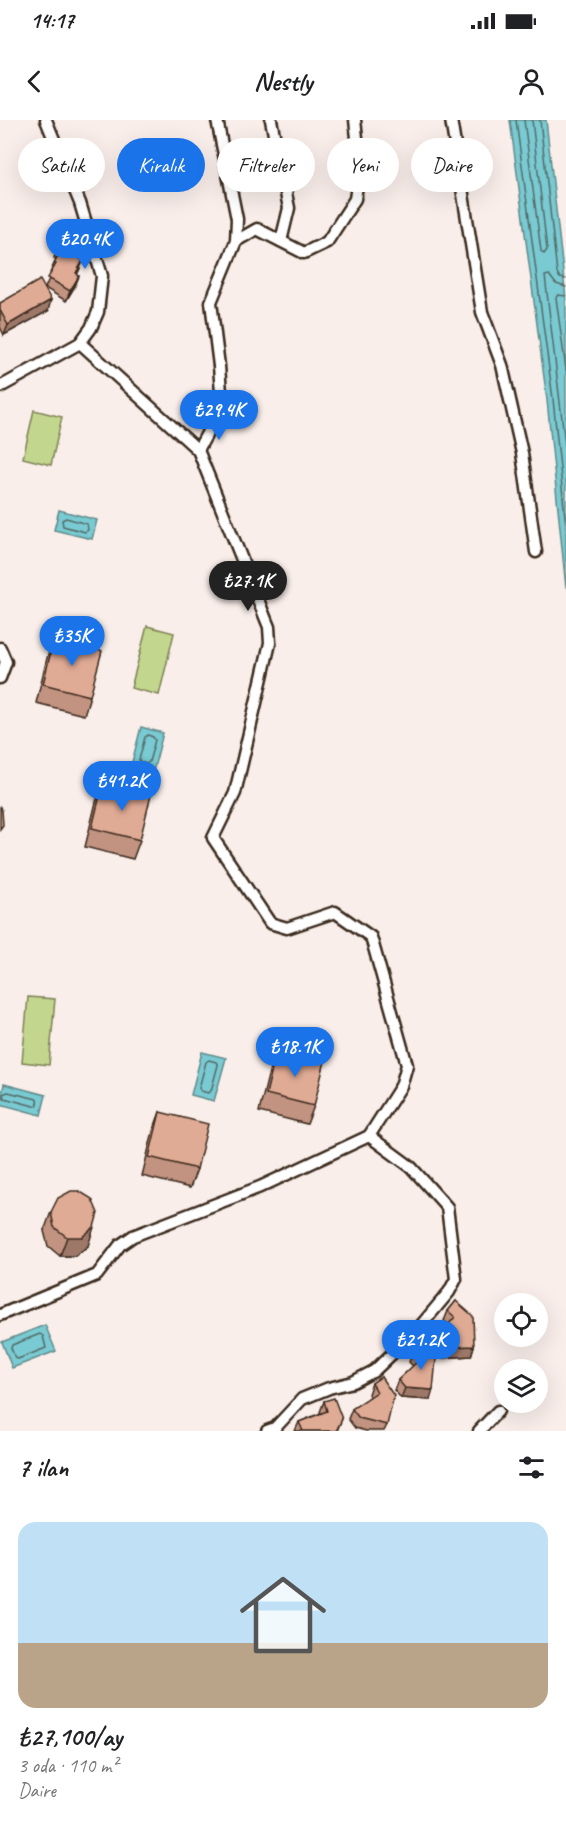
<!DOCTYPE html>
<html lang="tr">
<meta charset="utf-8">
<style>
body{margin:0;font-family:Caveat,sans-serif;background:#f6f6f6;color:#202124;height:100vh;display:flex;flex-direction:column;font-size:22px;white-space:nowrap}
*{box-sizing:border-box;margin:0}
p{font-size:20px;color:#757577}
.icon{flex:none;width:33px;height:33px;fill:none;stroke:currentColor;stroke-width:2;stroke-linecap:round;stroke-linejoin:round}
.map{position:relative;height:1311px;overflow:hidden}
.drawer{display:flex;flex-direction:column;background:#fff;flex:1}
.drawer>*{flex:none}
.banner{position:absolute;left:18px;top:18px;width:531px;height:54px;display:flex;gap:12px}
.buttons{position:absolute;left:494px;top:1173px;display:grid;gap:12px}
.buttons a{display:grid;place-items:center;width:54px;height:54px;border-radius:50%;background:#fff;box-shadow:0 6px 24px #0002;font-size:30px}
.price{position:absolute;translate:-50% -51px;padding:0 14px;border-radius:21px;background:#1a73e8;color:#fff;font-size:20px;line-height:39px;filter:drop-shadow(0 2px 3px #0008)}
.price::after{content:'';position:absolute;left:50%;top:36px;width:18px;height:14px;margin-left:-9px;background:inherit;clip-path:polygon(0 0,100% 0,50% 100%)}
.price.active{background:#222;color:#fff}
ul{padding:0;list-style:none}
li{display:grid;align-content:center;gap:12px;height:318px;padding:0 18px}
li span{display:grid;place-items:center;height:186px;border-radius:18px;color:#555}
li>.icon{margin-inline-start:auto}
span .icon{width:108px;height:108px;fill:#fffc;stroke-width:1}
li b{font-size:26px}
h2{display:flex;justify-content:space-between;align-items:center;height:72px;padding:0 18px;font-size:26px}
.pill{padding:0 21px;border-radius:27px;background:#fff;box-shadow:0 6px 24px #0002;font-size:21px;line-height:54px}
.pill.active{background:#1a73e8;color:#fff}
.status{display:flex;justify-content:space-between;align-items:center;height:42px;padding:0 30px;background:#fff;direction:ltr}
.status svg{height:16px;fill:currentColor}
header{display:flex;justify-content:space-between;align-items:center;height:78px;padding:0 18px;background:#fff;font-size:27px;font-weight:700}
.map>svg:first-child{display:block}
</style>
<div class="status"><b>14:17</b><svg viewBox="0 0 49 12"><path d="M0 12V9h3v3zM5 12V6h3v6zM10 12V3h3v9zM15 12V0h3v12zM26 1h20v11H26zM47 4h2v5h-2z"/></svg></div>
<header><svg class="icon" aria-label="back" viewBox="0 0 24 24"><path d="M15 5l-7 7 7 7"/></svg>Nestly<svg class="icon" aria-label="person" viewBox="0 0 24 24"><circle cx="12" cy="8" r="4"/><path d="M4 21q1-7 8-7t8 7"/></svg></header>
<div class="map">
<svg width="566" height="1311" viewBox="0 0 566 1311">
<rect width="100%" height="100%" fill="#f9eeea"/>
<filter id="ink" filterUnits="userSpaceOnUse"><feTurbulence type="fractalNoise" baseFrequency=".0167" numOctaves="2"/><feDisplacementMap in="SourceGraphic" scale="12" xChannelSelector="R" yChannelSelector="G"/><feConvolveMatrix kernelMatrix="1 2 1 2 8 2 1 2 1" color-interpolation-filters="sRGB"/></filter>
<g filter="url(#ink)">
<!-- green -->
<g fill="#c2d78d" stroke="#7e8056" stroke-width="1.5">
<path d="M34 290 62 297 51 345 23 338Z"/>
<path d="M147 506 174 513 159 575 131 568Z"/>
<path d="M28 877 55 879 49 945 22 942Z"/>
</g>
<!-- water -->
<g fill="#79cad2" stroke="#608a8a" stroke-width="1.5">
<path d="M510 0H546L566 179V468L547 280Z"/>
<path d="M59 390 97 400 92 419 54 410Z"/>
<path d="M141 607 163 613 153 652 131 646Z"/>
<path d="M202 932 226 938 214 981 191 975Z"/>
<path d="M4 964 46 975 41 995 0 984Z"/>
<path d="M45 1205 56 1231 12 1248 2 1222Z"/>
</g>
<g fill="none" stroke-linecap="round" stroke-linejoin="round">
<!-- shore -->
<g stroke="#546a66" stroke-width="1.5">
<path d="M516 0 553 279 566 407"/>
<path d="M524 0 541 131 544 134 547 130 532 0"/>
<path d="M540 0 557 153 560 158 566 159"/>
<path d="M566 167 556 164 549 155 545 156 566 333"/>
<path d="M566 176 558 175 556 178 566 250"/>
<path d="M66 398 87 404 88 410 85 412 63 406 62 400Z"/>
<path d="M148 615 153 617 155 620 149 642 146 644 141 642 139 640 145 617Z"/>
<path d="M209 940 216 942 218 945 211 971 208 973 201 971 199 968 206 942Z"/>
<path d="M8 972 37 979 38 985 34 986 4 978 3 974Z"/>
<path d="M40 1214 43 1216 46 1228 18 1239 15 1238 11 1228 12 1225Z"/>
</g>
<defs>
<g id="street">
<path d="M271 0 289 88 281 121"/>
<path d="M451 0 482 192 502 245 522 333 536 432"/>
<path d="M236 121 257 109 304 133 327 122 355 79 360 45 355 0"/>
<path d="M80 223 198 330 222 286 219 246 211 182 236 121 237 99 217 0"/>
<path d="M0 267 80 223 91 208 98 192 102 156 80 83 46 0"/>
<path d="M198 330 269 507 270 523 235 673 213 718 270 803 287 808 335 792 371 817 407 945 401 966 369 1016"/>
<path d="M0 528 6 542 0 558"/>
<path d="M0 1195 97 1155 120 1125 133 1116 260 1067 369 1016 411 1047 447 1087 456 1159 449 1172 418 1209 374 1251 353 1262 329 1268 302 1279 275 1308 267 1311"/>
<path d="M479 1311 498 1291"/>
</g>
</defs>
<!-- street casing -->
<use href="#street" stroke="#3b2a1e" stroke-width="15"/>
<!-- street -->
<use href="#street" stroke="#fff" stroke-width="10"/>
</g>
<!-- wall -->
<g fill="#c19380" stroke="#3b2a1e" stroke-width="1.5">
<path d="M88 124 81 140 83 141 77 154 79 156 75 166 66 181 45 168 51 154 50 153 56 139 54 138 58 128Z"/>
<path d="M0 183 48 191 4 215 0 207Z"/>
<path d="M54 519 90 576 84 595 36 583 47 538Z"/>
<path d="M103 663 140 720 133 739 85 727 96 682Z"/>
<path d="M277 929 314 986 307 1004 259 992 270 948Z"/>
<path d="M160 992 197 1049 190 1068 142 1056 153 1011Z"/>
<path d="M51 1092 88 1126 75 1136H60L48 1126 44 1111Z"/>
<path d="M456 1181 474 1226 471 1236 442 1238 431 1230 435 1220 448 1204 444 1201 448 1191Z"/>
<path d="M422 1223 430 1280 401 1278 394 1270 398 1260 413 1246 409 1242 413 1232Z"/>
<path d="M381 1257 387 1305 384 1311H366L355 1308 348 1299 352 1289 370 1277 368 1274 372 1263Z"/>
<path d="M324 1281 342 1299 337 1311H295L299 1302 321 1293 320 1292Z"/>
</g>
<!-- shaded-wall -->
<g fill="#9d7868" stroke="#3b2a1e" stroke-width="1.5">
<path d="M88 124 84 135 76 149 80 138Z"/>
<path d="M83 141 79 151 72 164 76 153Z"/>
<path d="M79 156 75 166 66 181 70 171Z"/>
<path d="M51 180 48 191 4 215 8 205Z"/>
<path d="M94 1107 88 1126 75 1136H60L67 1117Z"/>
<path d="M474 1226 471 1236 442 1238 446 1227Z"/>
<path d="M405 1268 433 1270 430 1280 401 1278Z"/>
</g>
<!-- building -->
<g fill="#e0ab95" stroke="#3b2a1e" stroke-width="1.5">
<path d="M67 112 88 124 80 138 83 141 76 153 79 156 70 171 48 158 56 144 54 143 61 130 58 128Z"/>
<path d="M40 160 51 180 8 205 0 190V183Z"/>
<path d="M54 519 102 531 90 576 43 564Z"/>
<path d="M103 663 151 675 140 720 92 708Z"/>
<path d="M0 687 2 690 3 705 0 709Z"/>
<path d="M277 929 325 941 314 986 266 974Z"/>
<path d="M160 992 208 1004 197 1049 149 1037Z"/>
<path d="M71 1071H79L92 1079 98 1093 94 1107 82 1117H67L54 1107 51 1092 58 1078Z"/>
<path d="M456 1181 473 1196 474 1226 446 1227 435 1220 455 1197 448 1191Z"/>
<path d="M422 1223 436 1239 433 1270 405 1268 398 1260 420 1239 413 1232Z"/>
<path d="M381 1257 394 1276 387 1305 359 1298 352 1289 377 1272 372 1263Z"/>
<path d="M334 1278 342 1299 336 1311H303L299 1302 327 1291 324 1281Z"/>
</g>
</g>
</svg>
<div class="buttons">
<a><svg class="icon" aria-label="locate" viewBox="0 0 24 24"><circle cx="12" cy="12" r="6"/><path d="M12 2v4M12 18v4M2 12h4M18 12h4"/></svg></a>
<a><svg class="icon" aria-label="layers" viewBox="0 0 24 24"><path d="M12 4l9 5-9 5-9-5zM3 14l9 5 9-5"/></svg></a>
</div>
<b class="price" style="left:85px;top:150px">₺20.4K</b>
<b class="price" style="left:219px;top:321px">₺29.4K</b>
<b class="price active" style="left:248px;top:492px">₺27.1K</b>
<b class="price" style="left:72px;top:547px">₺35K</b>
<b class="price" style="left:122px;top:692px">₺41.2K</b>
<b class="price" style="left:295px;top:958px">₺18.1K</b>
<b class="price" style="left:421px;top:1251px">₺21.2K</b>
<div class="banner">
<a class="pill">Satılık</a>
<a class="pill active">Kiralık</a>
<a class="pill">Filtreler</a>
<a class="pill">Yeni</a>
<a class="pill">Daire</a>
</div>
</div>
<section class="drawer">
<h2>7 ilan<svg class="icon" aria-label="filters" viewBox="0 0 24 24"><path d="M4 7h16M4 17h16"/><circle cx="9" cy="7" r="2"/><circle cx="15" cy="17" r="2"/></svg></h2>
<ul>
<li><span style="background:linear-gradient(#bfe0f5 65%,#b9a48a 0)"><svg class="icon" aria-label="home" viewBox="0 0 24 24"><path d="M3 11l9-7 9 7M6 9v11h12V9"/></svg></span><div><b>₺27,100/ay</b><p>3 oda · 110 m²</p><p>Daire</p></div></li>
</ul>
</section>
